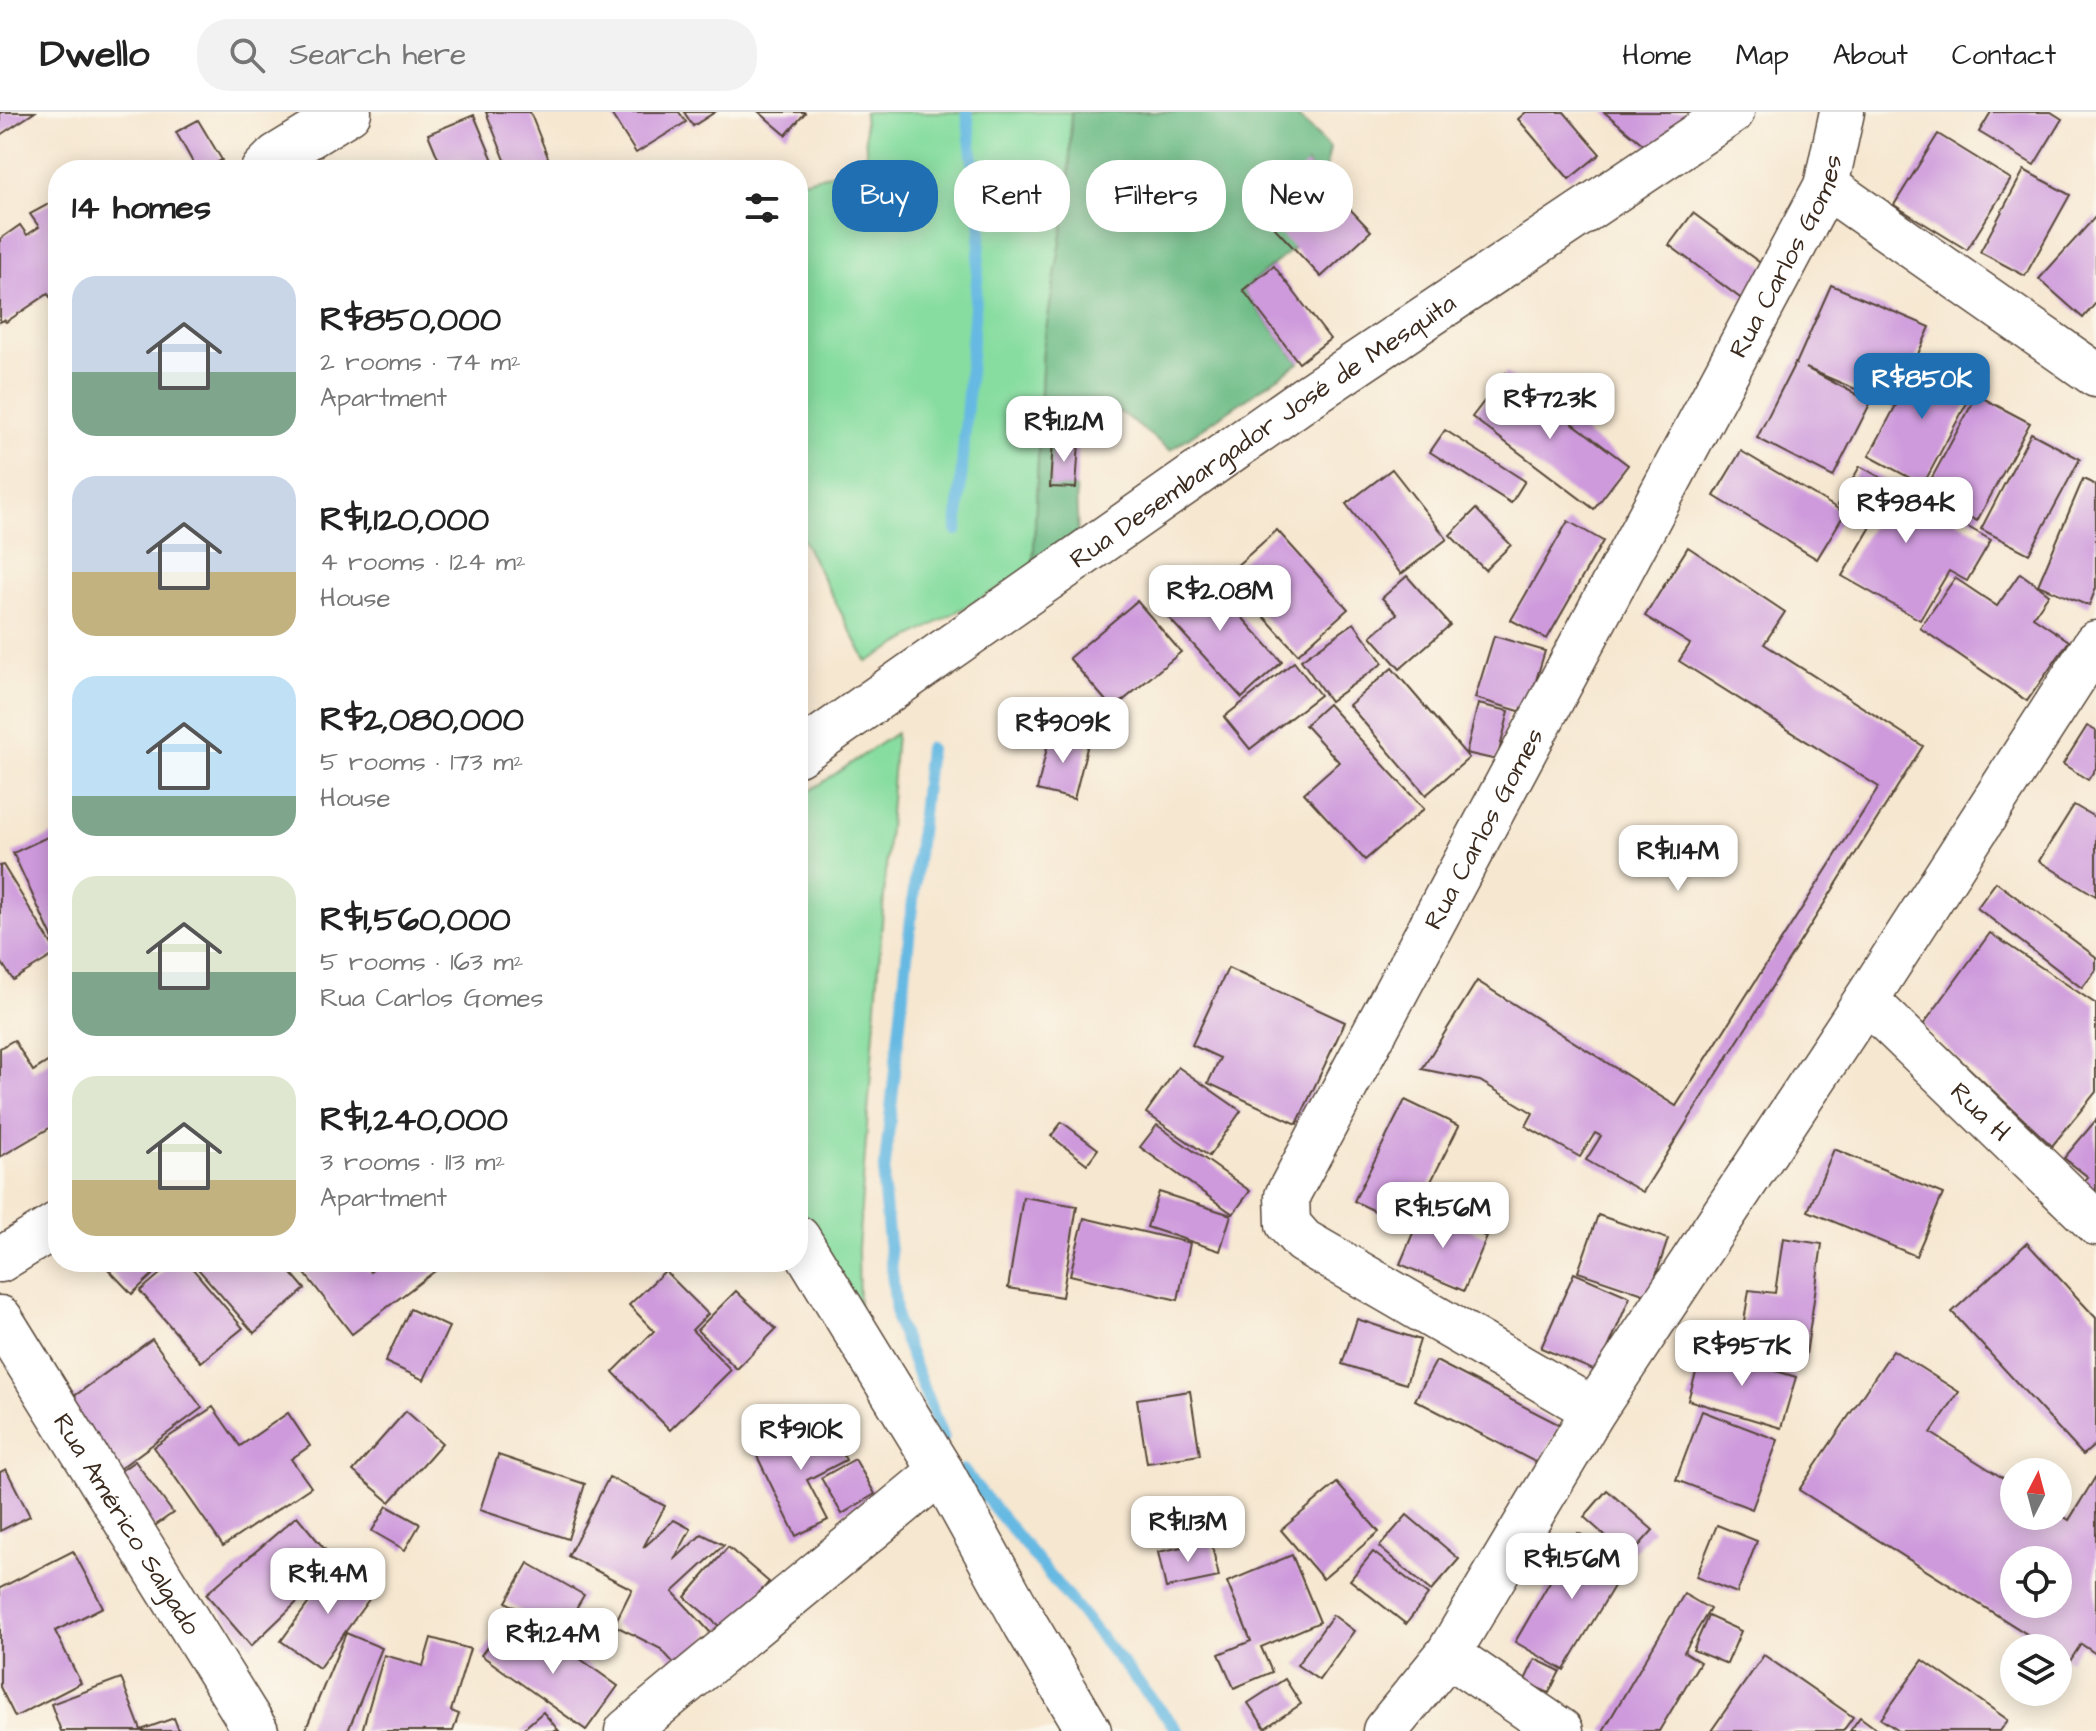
<!DOCTYPE html>
<meta charset="utf-8">
<style>
body{margin:0;font-family:"Architects Daughter",sans-serif;background:#f2f2f2;color:#222;height:100vh;display:flex;flex-direction:column;font-size:30px;white-space:nowrap}
*{box-sizing:border-box;margin:0}
p{font-size:26px;color:#767676}
.icon{flex:none;width:44px;height:44px;fill:none;stroke:currentColor;stroke-width:2;stroke-linecap:round;stroke-linejoin:round}
.map{position:relative;flex:1;overflow:hidden}
.sheet{position:absolute;left:48px;top:48px;width:760px;height:1112px;display:flex;flex-direction:column;background:#fff;border-radius:32px;box-shadow:0 4px 20px #0003}
.sheet>*{flex:none}
.guide{position:absolute;left:832px;top:48px;width:760px;height:72px;display:flex;gap:16px}
.needle{width:52px;rotate:6deg}
.controls{position:absolute;left:2000px;top:1346px;display:grid;gap:16px}
.controls a{display:grid;place-items:center;width:72px;height:72px;border-radius:50%;background:#fff;box-shadow:0 4px 20px #0003;font-size:40px}
.price{position:absolute;translate:-50% -68px;padding:0 18px;border-radius:16px;background:#fff;color:#222;font-size:26px;line-height:52px;filter:drop-shadow(0 2px 4px #0008)}
.price::after{content:'';position:absolute;left:50%;top:48px;width:24px;height:18px;margin-left:-12px;background:inherit;clip-path:polygon(0 0,100% 0,50% 100%)}
.price.on{background:#1f6fb2;color:#fff}
ul{padding:0;list-style:none}
li{display:flex;align-items:center;gap:24px;height:200px;padding:0 24px}
li span{display:grid;place-items:center;flex:none;width:224px;height:160px;border-radius:24px;color:#555}
li>.icon{margin-inline-start:auto}
span .icon{width:96px;height:96px;fill:#fffc;stroke-width:1}
li b{font-size:34px}
h2{display:flex;justify-content:space-between;align-items:center;height:96px;padding:0 24px;font-size:34px}
.tag{padding:0 28px;border-radius:32px;background:#fff;box-shadow:0 4px 20px #0003;font-size:28px;line-height:72px}
.tag.on{background:#1f6fb2;color:#fff}
header{display:flex;align-items:center;gap:48px;box-sizing:border-box;height:112px;padding:0 40px;background:#fff;border-bottom:2px solid #e0e0e0}
header strong{font-size:38px}
nav{display:flex;gap:44px;margin-inline-start:auto;font-size:28px}
.search{width:560px;height:72px;background:#f2f2f2;display:flex;align-items:center;gap:20px;box-sizing:border-box;padding:0 28px;border-radius:32px;color:#767676;font-size:30px}
.map>svg:first-child{display:block}
</style>
<header>
<strong>Dwello</strong>
<div class="search"><svg class="icon" aria-label="search" viewBox="0 0 24 24"><circle cx="10" cy="10" r="6"/><path d="M15 15l6 6"/></svg>Search here</div>
<nav><a>Home</a><a>Map</a><a>About</a><a>Contact</a></nav>
</header>
<div class="map">
<svg width="2096" height="1619" viewBox="0 0 2096 1619">
<rect width="100%" height="100%" fill="#fbf7ec"/>
<filter id="ink" filterUnits="userSpaceOnUse"><feTurbulence type="fractalNoise" baseFrequency=".0125" numOctaves="2"/><feDisplacementMap in="SourceGraphic" scale="16" xChannelSelector="R" yChannelSelector="G"/><feConvolveMatrix kernelMatrix="1 2 1 2 8 2 1 2 1" color-interpolation-filters="sRGB"/></filter>
<filter id="wash" filterUnits="userSpaceOnUse"><feTurbulence type="fractalNoise" baseFrequency=".006" numOctaves="4" result="noise"/><feDisplacementMap in="SourceGraphic" scale="32" xChannelSelector="R" yChannelSelector="G"/><feGaussianBlur stdDeviation="1.8" result="paint"/><feColorMatrix in="noise" values="0 0 0 0 0 0 0 0 0 0 0 0 0 0 0 0 0 1.4 0 .05"/><feComposite in="paint" operator="in"/></filter>
<g filter="url(#wash)">
<rect width="100%" height="100%" fill="#f6e7d0"/>
<!-- green -->
<g fill="#87dda0" stroke="#61845f" stroke-width="2">
<path d="M864 0H1071L1069 81 1043 236 1033 457 867 550 798 419V70L867 53Z"/>
<path d="M896 621 858 1137 859 1196 798 1093V687Z"/>
</g>
<!-- forest -->
<path fill="#6dbc86" stroke="#547352" stroke-width="2" d="M1071 0H1293L1330 36 1323 70 1307 52 1294 136 1243 178 1299 251 1170 338 1120 300 1079 330 1053 329 1050 374 1076 376 1078 427 1033 457 1043 236 1069 81Z"/>
<g fill="none" stroke-linecap="round" stroke-linejoin="round">
<!-- stream -->
<g stroke="#66b9e2" stroke-width="12">
<path d="M957 418 981 118 967 0"/>
<path d="M929 636 883 1072 897 1209 943 1326"/>
<path d="M963 1358 1178 1619"/>
</g>
</g>
<g id="blocks">
<!-- building -->
<g fill="#ce9adc" fill-rule="evenodd">
<path d="M0 0H35L0 23Z"/>
<path d="M486 0H530L553 58H509Z"/>
<path d="M610 0H679L686 10 636 41Z"/>
<path d="M684 0H715L693 14Z"/>
<path d="M759 0H804L805 1 786 23Z"/>
<path d="M1526 0H1564L1600 42 1569 67 1518 7Z"/>
<path d="M1604 0H1691L1655 42Z"/>
<path d="M1991 0H2051L2062 7 2034 53 1979 20Z"/>
<path d="M474 3 497 58H443L428 22Z"/>
<path d="M198 8 222 48 203 58H197L176 20Z"/>
<path d="M1938 22 2011 67 1967 138 1894 93Z"/>
<path d="M1307 52 1371 119 1321 165 1258 98Z"/>
<path d="M2024 58 2070 83 2025 164 1980 140Z"/>
<path d="M58 87V179L50 185 48 182 6 210 4 208 0 210V127L20 113 27 123 39 115 30 102Z"/>
<path d="M1693 101 1767 156 1743 188 1669 133Z"/>
<path d="M2096 104V191L2083 206 2039 167Z"/>
<path d="M1274 154 1330 227 1299 251 1243 178Z"/>
<path d="M1831 173 1930 215 1895 294 1806 256 1871 290 1833 365 1757 326 1795 251 1796 252Z"/>
<path d="M1921 246 1976 274 1923 373 1869 344Z"/>
<path d="M1506 261 1628 353 1594 397 1472 305Z"/>
<path d="M1977 283 2030 311 1977 409 1924 380Z"/>
<path d="M1445 318 1525 369 1511 391 1430 340Z"/>
<path d="M2031 321 2080 347 2029 442 1981 417Z"/>
<path d="M1053 329 1079 330 1076 376 1050 375Z"/>
<path d="M1741 339 1845 401 1817 447 1714 384Z"/>
<path d="M1860 354 1991 428 1967 469 1949 459 1920 508 1842 464 1872 413 1838 393Z"/>
<path d="M1392 357 1447 427 1401 462 1346 392Z"/>
<path d="M2083 367 2096 373V476L2089 494 2038 473Z"/>
<path d="M1476 397 1511 433 1485 458 1450 423Z"/>
<path d="M1568 409 1603 429 1547 527 1511 508Z"/>
<path d="M1277 418 1348 497 1298 542 1226 463Z"/>
<path d="M1688 435 1785 500 1764 532 1923 634 1643 1080 1586 1048 1601 1024 1595 1021 1580 1045 1526 1014 1533 1001 1480 969 1422 957 1477 869 1676 994 1879 675 1679 549 1690 532 1645 504Z"/>
<path d="M1198 456 1282 550 1242 586 1157 493Z"/>
<path d="M2020 461 2049 482 2033 505 2069 529 2027 589 1920 516 1955 466 1997 494Z"/>
<path d="M1407 464 1450 513 1400 557 1371 524 1397 502 1382 486Z"/>
<path d="M1137 489 1181 540 1113 597 1069 546Z"/>
<path d="M1354 511 1383 551 1330 589 1301 548Z"/>
<path d="M1494 524 1545 539 1526 601 1475 586Z"/>
<path d="M1294 550 1320 583 1250 637 1224 605Z"/>
<path d="M1392 556 1469 646 1426 683 1349 593Z"/>
<path d="M1328 592 1424 697 1365 748 1304 681 1339 650 1305 613Z"/>
<path d="M1478 592 1509 599 1497 648 1466 641Z"/>
<path d="M2087 614 2096 619V656L2088 668 2063 652Z"/>
<path d="M1051 619 1089 628 1074 687 1037 678Z"/>
<path d="M2074 693 2096 706V784L2039 749Z"/>
<path d="M58 720V838L13 741Z"/>
<path d="M3 753 57 841 13 868 0 848V754Z"/>
<path d="M1996 770 2096 845V858L2082 876 1977 796Z"/>
<path d="M1990 821 2096 892V980L2052 1034 1923 913Z"/>
<path d="M1228 856 1345 910 1297 1012 1208 971 1220 946 1192 933Z"/>
<path d="M14 928 33 959 54 946 58 954V1011L0 1045V936Z"/>
<path d="M1178 955 1241 999 1209 1044 1146 1001Z"/>
<path d="M1405 988 1459 1014 1408 1115 1354 1089Z"/>
<path d="M2096 1008V1101L2073 1082 2088 1065 2064 1046Z"/>
<path d="M1062 1010 1098 1037 1087 1052 1051 1024Z"/>
<path d="M1157 1013 1250 1079 1233 1102 1140 1035Z"/>
<path d="M1834 1037 1943 1082 1916 1144 1808 1099Z"/>
<path d="M1159 1080 1231 1103 1220 1139 1147 1115Z"/>
<path d="M1023 1085 1077 1094 1062 1185 1008 1176Z"/>
<path d="M1423 1097 1487 1125 1464 1179 1400 1152Z"/>
<path d="M1598 1103 1668 1127 1649 1184 1578 1160Z"/>
<path d="M1084 1106 1190 1131 1178 1188 1070 1163Z"/>
<path d="M1783 1126 1822 1132 1805 1250 1739 1241 1749 1178 1775 1181Z"/>
<path d="M2027 1131 2096 1206V1332L2083 1343 1952 1200Z"/>
<path d="M113 1150H166L132 1182 107 1156Z"/>
<path d="M174 1150H187L243 1216 201 1250 140 1179Z"/>
<path d="M192 1150H282L305 1177 254 1221Z"/>
<path d="M296 1150H363L370 1160 383 1150H435L439 1156 352 1222Z"/>
<path d="M665 1159 708 1202 692 1218 731 1258 670 1318 613 1260 654 1219 629 1193Z"/>
<path d="M1574 1161 1630 1185 1598 1260 1541 1236Z"/>
<path d="M736 1179 776 1217 737 1257 697 1218Z"/>
<path d="M410 1197 449 1215 424 1268 385 1250Z"/>
<path d="M1357 1207 1420 1228 1406 1272 1342 1252Z"/>
<path d="M152 1227 202 1296 115 1360 65 1291Z"/>
<path d="M1703 1237 1796 1265 1781 1316 1688 1288Z"/>
<path d="M1893 1238 1959 1280 1931 1321 2014 1373V1404H2058V1401L2069 1408 2096 1364V1542L2081 1532 2070 1549 2058 1542V1536H2049L1799 1378ZM2014 1448H2058V1492H2014Z"/>
<path d="M1436 1249 1560 1313 1539 1352 1415 1288Z"/>
<path d="M1190 1279 1200 1343 1147 1351 1137 1287Z"/>
<path d="M213 1295 240 1334 288 1301 310 1334 291 1347 311 1375 223 1434 154 1335Z"/>
<path d="M406 1299 442 1331 390 1390 353 1359Z"/>
<path d="M1702 1299 1778 1328 1752 1397 1676 1368Z"/>
<path d="M825 1306 846 1348 807 1368 828 1408 796 1424 755 1340Z"/>
<path d="M498 1343 585 1372 568 1427 480 1398Z"/>
<path d="M855 1347 875 1382 842 1402 821 1366Z"/>
<path d="M135 1349 173 1401 150 1417 112 1365Z"/>
<path d="M6 1357 30 1404 0 1419V1360Z"/>
<path d="M609 1365 665 1394 643 1436 674 1408 691 1417 674 1448 702 1422 724 1433 673 1480 710 1520 701 1537 679 1557 661 1537 614 1513 632 1477 568 1444Z"/>
<path d="M1337 1371 1379 1420 1323 1467 1281 1418Z"/>
<path d="M1607 1378 1653 1418 1629 1445 1584 1405Z"/>
<path d="M387 1394 420 1412 405 1438 372 1419Z"/>
<path d="M1407 1403 1459 1447 1431 1479 1379 1435Z"/>
<path d="M297 1404 337 1452 251 1534 206 1482Z"/>
<path d="M1717 1413 1757 1429 1737 1481 1696 1465Z"/>
<path d="M1578 1421 1629 1449 1564 1558 1515 1530Z"/>
<path d="M1211 1429 1219 1465 1166 1476 1158 1440Z"/>
<path d="M728 1435 769 1470 726 1520 685 1485Z"/>
<path d="M73 1439 103 1495 55 1519 81 1571 15 1605 0 1575V1476Z"/>
<path d="M1373 1440 1428 1483 1406 1512 1350 1468Z"/>
<path d="M1292 1443 1320 1510 1261 1535 1272 1560 1234 1576 1219 1542 1251 1529 1227 1470Z"/>
<path d="M528 1451 584 1483 561 1522 506 1490Z"/>
<path d="M337 1452 375 1479 319 1556 281 1529Z"/>
<path d="M1684 1482 1710 1497 1684 1540 1700 1550 1659 1619H1603Z"/>
<path d="M1333 1503 1354 1519 1319 1568 1297 1553Z"/>
<path d="M1708 1504 1741 1519 1727 1552 1693 1538Z"/>
<path d="M501 1516 531 1538 544 1521 618 1574 586 1618 481 1543Z"/>
<path d="M346 1521 382 1536 348 1619H305Z"/>
<path d="M431 1526 470 1537 451 1599 459 1602 453 1619H362L384 1543 423 1554Z"/>
<path d="M1764 1543 1853 1605 1843 1619H1711Z"/>
<path d="M1535 1547 1560 1559 1549 1581 1524 1570Z"/>
<path d="M1923 1548 2008 1608 2000 1619H1899L1881 1607Z"/>
<path d="M121 1566 141 1618 174 1606 179 1619H61L51 1592Z"/>
<path d="M1285 1567 1301 1592 1265 1616 1248 1591Z"/>
<path d="M543 1600 559 1619H521Z"/>
<path d="M1860 1605 1879 1619H1850Z"/>
</g>
</g>
</g>
<g filter="url(#ink)">
<use href="#blocks" fill-opacity="0" stroke="#574639" stroke-width="2"/>
<g fill="none" stroke-linecap="round" stroke-linejoin="round">
<defs>
<g id="minor">
<path d="M263 58 277 44 349 0"/>
<path d="M1826 74 2096 263"/>
<path id="s1" d="M798 642 1307 285 1732 0"/>
<path id="s2" d="M1866 888 2096 1111"/>
<path d="M798 1126 941 1359 1026 1513 1089 1619"/>
<path d="M0 1148 58 1112"/>
<path id="s3" d="M0 1206 256 1619"/>
<path id="s4" d="M1594 1298 1303 1129 1288 1112 1287 1084 1826 74 1842 0"/>
<path d="M1448 1542 1561 1619"/>
<path d="M627 1619 941 1359"/>
<path d="M1385 1619 1448 1542 1594 1298 1866 888 2096 531"/>
</g>
</defs>
<!-- minor casing -->
<use href="#minor" stroke="#574639" stroke-width="47"/>
<!-- minor -->
<use href="#minor" stroke="#fff" stroke-width="44"/>
</g>
</g>
<g text-anchor="middle" stroke-width="7" stroke-linejoin="round" paint-order="stroke">
<!-- street labels -->
<g font-size="26" fill="#3b2a1e" stroke="#fbf7ec">
<text dy="9" stroke="none"><textPath href="#s4" startOffset="1452">Rua Carlos Gomes</textPath></text>
<text dy="9" stroke="none"><textPath href="#s1" startOffset="566">Rua Desembargador José de Mesquita</textPath></text>
<text dy="9" stroke="none"><textPath href="#s4" startOffset="804">Rua Carlos Gomes</textPath></text>
<text dy="9" stroke="none"><textPath href="#s2" startOffset="160">Rua H</textPath></text>
<text dy="9" stroke="none"><textPath href="#s3" startOffset="242">Rua Américo Salgado</textPath></text>
</g>
</g>
</svg>
<div class="controls">
<a><svg class="needle" viewBox="-14 -14 28 28"><path d="M0-13l5 13h-10z" fill="#e53935"/><path d="M0 13l5-13h-10z" fill="#767676"/></svg></a>
<a><svg class="icon" aria-label="locate" viewBox="0 0 24 24"><circle cx="12" cy="12" r="6"/><path d="M12 2v4M12 18v4M2 12h4M18 12h4"/></svg></a>
<a><svg class="icon" aria-label="layers" viewBox="0 0 24 24"><path d="M12 4l9 5-9 5-9-5zM3 14l9 5 9-5"/></svg></a>
</div>
<b class="price on" style="left:1922px;top:309px">R$850K</b>
<b class="price" style="left:1550px;top:329px">R$723K</b>
<b class="price" style="left:1064px;top:352px">R$1.12M</b>
<b class="price" style="left:1906px;top:433px">R$984K</b>
<b class="price" style="left:1220px;top:521px">R$2.08M</b>
<b class="price" style="left:1063px;top:653px">R$909K</b>
<b class="price" style="left:1678px;top:781px">R$1.14M</b>
<b class="price" style="left:1443px;top:1138px">R$1.56M</b>
<b class="price" style="left:1742px;top:1276px">R$957K</b>
<b class="price" style="left:801px;top:1360px">R$910K</b>
<b class="price" style="left:1188px;top:1452px">R$1.13M</b>
<b class="price" style="left:1572px;top:1489px">R$1.56M</b>
<b class="price" style="left:328px;top:1504px">R$1.4M</b>
<b class="price" style="left:553px;top:1564px">R$1.24M</b>
<div class="guide">
<a class="tag on">Buy</a>
<a class="tag">Rent</a>
<a class="tag">Filters</a>
<a class="tag">New</a>
</div>
<section class="sheet">
<h2>14 homes<svg class="icon" aria-label="filters" viewBox="0 0 24 24"><path d="M4 7h16M4 17h16"/><circle cx="9" cy="7" r="2"/><circle cx="15" cy="17" r="2"/></svg></h2>
<ul>
<li><span style="background:linear-gradient(#c9d6e8 60%,#7fa58c 0)"><svg class="icon" aria-label="home" viewBox="0 0 24 24"><path d="M3 11l9-7 9 7M6 9v11h12V9"/></svg></span><div><b>R$850,000</b><p>2 rooms · 74 m²</p><p>Apartment</p></div></li>
<li><span style="background:linear-gradient(#c9d6e8 60%,#c2b280 0)"><svg class="icon" aria-label="home" viewBox="0 0 24 24"><path d="M3 11l9-7 9 7M6 9v11h12V9"/></svg></span><div><b>R$1,120,000</b><p>4 rooms · 124 m²</p><p>House</p></div></li>
<li><span style="background:linear-gradient(#bfe0f5 75%,#7fa58c 0)"><svg class="icon" aria-label="home" viewBox="0 0 24 24"><path d="M3 11l9-7 9 7M6 9v11h12V9"/></svg></span><div><b>R$2,080,000</b><p>5 rooms · 173 m²</p><p>House</p></div></li>
<li><span style="background:linear-gradient(#dfe7d0 60%,#7fa58c 0)"><svg class="icon" aria-label="home" viewBox="0 0 24 24"><path d="M3 11l9-7 9 7M6 9v11h12V9"/></svg></span><div><b>R$1,560,000</b><p>5 rooms · 163 m²</p><p>Rua Carlos Gomes</p></div></li>
<li><span style="background:linear-gradient(#dfe7d0 65%,#c2b280 0)"><svg class="icon" aria-label="home" viewBox="0 0 24 24"><path d="M3 11l9-7 9 7M6 9v11h12V9"/></svg></span><div><b>R$1,240,000</b><p>3 rooms · 113 m²</p><p>Apartment</p></div></li>
</ul>
</section>
</div>
